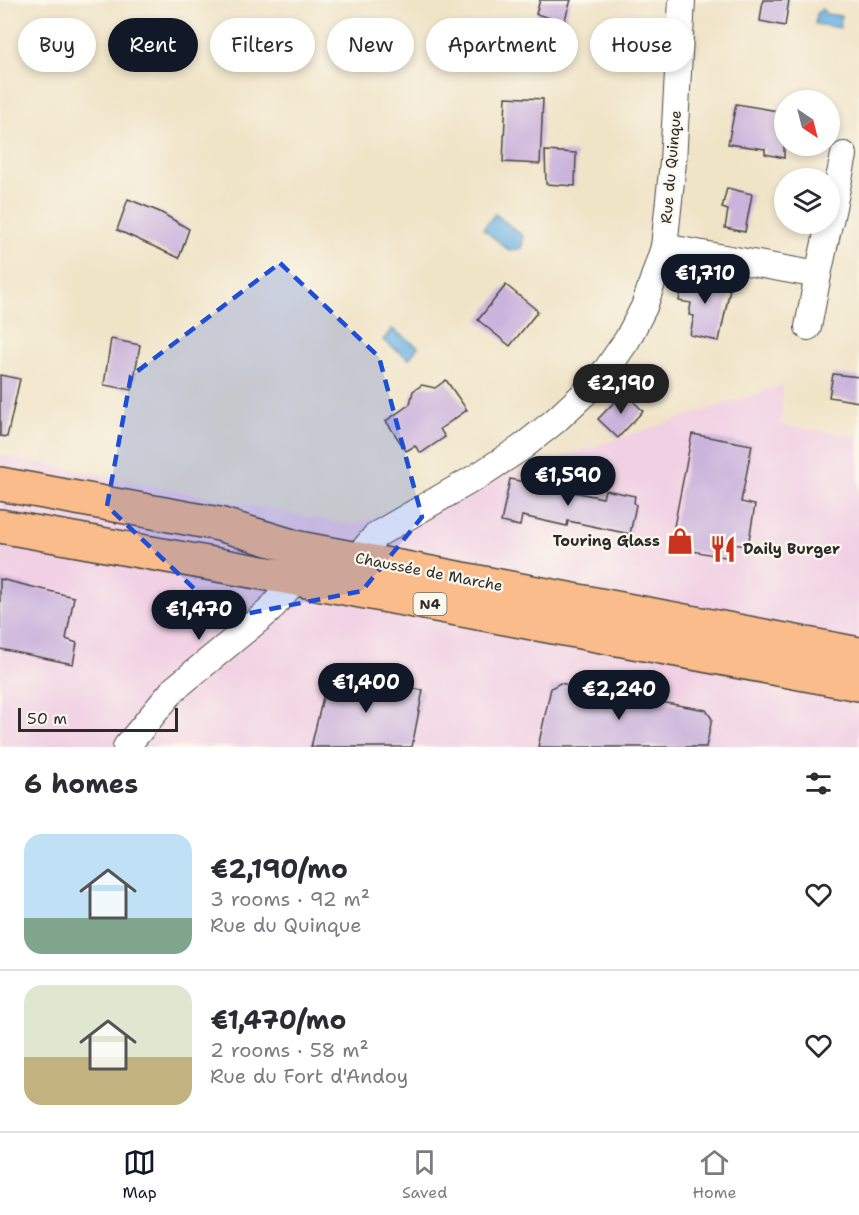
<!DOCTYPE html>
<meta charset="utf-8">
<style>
body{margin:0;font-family:"Shantell Sans",sans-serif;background:#f2f2f3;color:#2b2b33;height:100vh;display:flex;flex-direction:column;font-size:22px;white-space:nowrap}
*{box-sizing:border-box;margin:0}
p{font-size:20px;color:#7c7c81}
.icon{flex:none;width:33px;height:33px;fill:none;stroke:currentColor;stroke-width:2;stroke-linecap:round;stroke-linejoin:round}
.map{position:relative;height:747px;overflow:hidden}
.side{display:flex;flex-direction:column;background:#fff;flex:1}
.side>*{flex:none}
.banner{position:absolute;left:18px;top:18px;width:824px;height:54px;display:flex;gap:12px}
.needle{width:39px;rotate:145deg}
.buttons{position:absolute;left:774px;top:90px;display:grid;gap:12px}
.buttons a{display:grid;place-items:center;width:66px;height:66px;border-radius:50%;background:#fff;box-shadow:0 3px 9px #0003;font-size:30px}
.scale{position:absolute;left:18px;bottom:15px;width:160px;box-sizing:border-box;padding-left:6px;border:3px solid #2b2b2b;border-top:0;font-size:16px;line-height:21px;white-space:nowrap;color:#2b2b2b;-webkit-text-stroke:4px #fbf7ec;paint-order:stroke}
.price{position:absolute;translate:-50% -51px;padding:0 14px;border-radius:21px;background:#111827;color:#fff;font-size:20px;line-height:39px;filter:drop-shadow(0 2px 3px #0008)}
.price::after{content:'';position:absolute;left:50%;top:36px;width:18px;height:14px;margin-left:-9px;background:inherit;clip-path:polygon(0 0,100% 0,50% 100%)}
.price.selected{background:#222;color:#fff}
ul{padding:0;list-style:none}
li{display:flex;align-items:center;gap:18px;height:150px;padding:0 24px}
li+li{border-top:2px solid #e1e1e2}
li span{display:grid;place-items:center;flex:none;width:168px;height:120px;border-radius:18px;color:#555}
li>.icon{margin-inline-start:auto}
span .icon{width:72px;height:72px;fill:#fffc;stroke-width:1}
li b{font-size:26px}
h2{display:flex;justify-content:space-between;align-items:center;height:72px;padding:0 24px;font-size:26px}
.tag{padding:0 21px;border-radius:27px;background:#fff;box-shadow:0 3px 9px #0003;font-size:21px;line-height:54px}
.tag.selected{background:#111827;color:#fff}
.tab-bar{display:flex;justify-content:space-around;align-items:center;height:84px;border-top:2px solid #e1e1e2;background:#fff;font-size:16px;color:#7c7c81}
.tab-bar a{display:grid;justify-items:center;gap:3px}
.tab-bar .selected{color:#111827}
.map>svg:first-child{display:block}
</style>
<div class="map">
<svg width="859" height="747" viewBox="0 0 859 747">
<rect width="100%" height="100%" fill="#fbf7ec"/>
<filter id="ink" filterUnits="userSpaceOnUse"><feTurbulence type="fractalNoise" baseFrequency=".0167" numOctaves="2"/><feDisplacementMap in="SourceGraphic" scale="12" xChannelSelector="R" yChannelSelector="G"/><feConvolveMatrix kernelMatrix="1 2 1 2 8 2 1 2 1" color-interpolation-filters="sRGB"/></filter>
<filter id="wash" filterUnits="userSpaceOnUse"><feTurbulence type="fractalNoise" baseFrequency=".008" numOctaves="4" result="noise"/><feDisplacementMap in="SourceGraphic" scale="24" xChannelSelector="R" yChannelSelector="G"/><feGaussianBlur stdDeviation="1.35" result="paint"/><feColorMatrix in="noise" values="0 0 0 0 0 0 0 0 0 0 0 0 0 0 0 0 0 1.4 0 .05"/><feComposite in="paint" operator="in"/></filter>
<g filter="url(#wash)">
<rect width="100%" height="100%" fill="#f0e4c7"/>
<!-- built -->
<path fill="#f1d0e4" d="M783 385 781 425 859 436V747H0V455L351 525Z"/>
<!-- water -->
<g fill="#6db3e4" stroke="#4c6f88" stroke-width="1.5">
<path d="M822 9 826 14 841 16 840 28 815 24 817 13Z"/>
<path d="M495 214 523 236 522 248 510 251 483 229Z"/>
<path d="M392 329 418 347 409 359 383 340Z"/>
</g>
<g id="blocks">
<!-- building -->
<g fill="#cbb4dc">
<path d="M540 0H571L564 22 536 14Z"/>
<path d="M763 0H789L785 26 760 21Z"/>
<path d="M506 97 543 99 540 164 503 162Z"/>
<path d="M736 104 784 112V158L765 154V149L728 144Z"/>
<path d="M545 151 576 153 575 186 546 184Z"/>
<path d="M727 188 752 194 745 232 725 228 728 210 722 208Z"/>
<path d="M128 199 160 212 189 229 179 258 117 230Z"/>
<path d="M700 269 714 271 712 285 730 289 719 341 690 335 694 316 689 315 691 303 679 301 683 279 695 281Z"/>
<path d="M506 285 538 311 510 346 478 320Z"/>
<path d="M111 339 140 345 132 390 104 385Z"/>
<path d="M833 374 859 377V402L829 397Z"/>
<path d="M0 375 20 379 7 437 0 436Z"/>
<path d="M446 380 467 410 440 429 445 437 421 453 415 446 406 451 386 421 410 404 413 391 422 385 435 388Z"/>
<path d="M624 392 643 411 618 438 598 419Z"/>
<path d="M692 434 752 445 741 502 755 505 748 546 733 544 730 558 670 547Z"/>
<path d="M510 479 603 498 605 490 635 496 634 502 636 505 630 534 568 521 567 526 522 516 520 526 501 522Z"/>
<path d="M0 579 74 597 66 639 77 643 73 664 0 649Z"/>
<path d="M329 672 423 690 412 747H311Z"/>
<path d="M560 683 591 690 706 710 712 719 706 747H538L551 688Z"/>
</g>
</g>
</g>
<g filter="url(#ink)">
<use href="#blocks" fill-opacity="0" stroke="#494742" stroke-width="1.5"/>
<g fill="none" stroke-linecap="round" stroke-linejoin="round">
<defs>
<g id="street">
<path d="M830 221 844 155"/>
<path d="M664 247 818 275"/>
<path d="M808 327 818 275 829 224"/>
<path d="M352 574 356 559 376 535 478 476 521 448 555 421 586 392 607 369 627 340 644 307 664 247 673 162 682 0"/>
<path d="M126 747 174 689 269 611 296 579 298 563"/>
</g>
<g id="primary">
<path d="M0 484 219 524 299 548 859 654"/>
<path d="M0 526 296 579 859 684"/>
</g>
</defs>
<!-- street casing -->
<use href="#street" stroke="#494742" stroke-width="28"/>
<!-- primary casing -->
<use href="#primary" stroke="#494742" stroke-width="36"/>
<!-- street -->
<use href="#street" stroke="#fff" stroke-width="26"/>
<!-- primary -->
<use href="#primary" stroke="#f9bc8a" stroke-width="33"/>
</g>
</g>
<!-- marked area -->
<path fill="#1d4ed8" fill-opacity="0.2" stroke="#1d4ed8" stroke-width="4.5" stroke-dasharray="12 8" stroke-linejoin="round" d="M280 263 379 357 422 517 362 591 225 618 107 506 131 376Z"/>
<!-- icons -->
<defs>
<symbol id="shop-bare" viewBox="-9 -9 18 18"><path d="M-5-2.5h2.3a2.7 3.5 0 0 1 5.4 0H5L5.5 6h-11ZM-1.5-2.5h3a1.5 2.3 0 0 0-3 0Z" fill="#c8321e" stroke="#fbf7ec" stroke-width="2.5" paint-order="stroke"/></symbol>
<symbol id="restaurant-bare" viewBox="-9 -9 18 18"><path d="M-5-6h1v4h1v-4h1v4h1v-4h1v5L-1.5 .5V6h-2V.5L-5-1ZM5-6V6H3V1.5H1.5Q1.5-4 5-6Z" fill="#c8321e" stroke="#fbf7ec" stroke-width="2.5" paint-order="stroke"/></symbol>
</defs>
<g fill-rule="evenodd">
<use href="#shop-bare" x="661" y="522" width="38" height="38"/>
<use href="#restaurant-bare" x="704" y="530" width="38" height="38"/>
</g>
<g text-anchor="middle" stroke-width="4.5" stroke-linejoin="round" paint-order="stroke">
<!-- shield labels -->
<rect fill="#fbf7ec" stroke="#696865" stroke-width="1.5" x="413.5" y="593" width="33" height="22" rx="4.5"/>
<g font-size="14" font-weight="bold" fill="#2b2b2b">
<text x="430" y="609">N4</text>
</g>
<!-- street labels -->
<g font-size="15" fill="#2b2b2b" stroke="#fbf7ec">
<text transform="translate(671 167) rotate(-85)" y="5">Rue du Quinque</text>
<text transform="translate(429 572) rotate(11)" y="5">Chaussée de Marche</text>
</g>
<!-- poi labels -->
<g font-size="15" font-weight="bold" fill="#2b2b2b" stroke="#fbf7ec" text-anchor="end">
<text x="660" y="546">Touring Glass</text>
<text x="743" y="554" text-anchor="start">Daily Burger</text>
</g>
</g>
</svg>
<div class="buttons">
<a><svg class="needle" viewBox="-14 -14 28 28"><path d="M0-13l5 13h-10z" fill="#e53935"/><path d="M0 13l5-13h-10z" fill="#7c7c81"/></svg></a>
<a><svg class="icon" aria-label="layers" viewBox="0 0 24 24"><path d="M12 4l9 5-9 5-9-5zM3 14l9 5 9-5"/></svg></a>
</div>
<div class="scale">50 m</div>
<b class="price" style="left:705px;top:305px">€1,710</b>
<b class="price selected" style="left:621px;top:415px">€2,190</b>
<b class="price" style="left:568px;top:507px">€1,590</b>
<b class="price" style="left:199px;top:641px">€1,470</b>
<b class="price" style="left:366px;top:714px">€1,400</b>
<b class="price" style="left:619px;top:721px">€2,240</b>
<div class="banner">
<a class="tag">Buy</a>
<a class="tag selected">Rent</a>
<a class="tag">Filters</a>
<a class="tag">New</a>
<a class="tag">Apartment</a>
<a class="tag">House</a>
</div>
</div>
<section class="side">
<h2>6 homes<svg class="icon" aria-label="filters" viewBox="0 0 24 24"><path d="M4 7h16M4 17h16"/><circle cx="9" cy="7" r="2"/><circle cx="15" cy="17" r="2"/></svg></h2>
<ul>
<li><span style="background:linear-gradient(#bfe0f5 70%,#7fa58c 0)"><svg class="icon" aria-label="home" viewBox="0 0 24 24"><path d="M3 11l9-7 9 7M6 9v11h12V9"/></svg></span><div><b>€2,190/mo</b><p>3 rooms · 92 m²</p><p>Rue du Quinque</p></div><svg class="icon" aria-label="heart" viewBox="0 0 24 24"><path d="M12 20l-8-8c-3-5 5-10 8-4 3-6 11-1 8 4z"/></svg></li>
<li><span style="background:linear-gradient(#dfe7d0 60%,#c2b280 0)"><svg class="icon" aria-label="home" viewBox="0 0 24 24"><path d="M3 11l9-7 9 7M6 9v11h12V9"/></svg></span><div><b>€1,470/mo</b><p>2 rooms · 58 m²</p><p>Rue du Fort d'Andoy</p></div><svg class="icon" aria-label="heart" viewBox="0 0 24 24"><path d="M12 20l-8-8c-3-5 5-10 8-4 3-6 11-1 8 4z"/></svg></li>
</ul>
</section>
<nav class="tab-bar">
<a class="selected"><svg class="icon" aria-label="map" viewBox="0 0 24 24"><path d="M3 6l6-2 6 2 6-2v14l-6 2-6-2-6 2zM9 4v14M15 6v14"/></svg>Map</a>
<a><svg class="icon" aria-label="saved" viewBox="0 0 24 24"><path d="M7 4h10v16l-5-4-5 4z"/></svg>Saved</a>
<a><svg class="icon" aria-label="home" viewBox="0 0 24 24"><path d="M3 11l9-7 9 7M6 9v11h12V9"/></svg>Home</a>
</nav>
